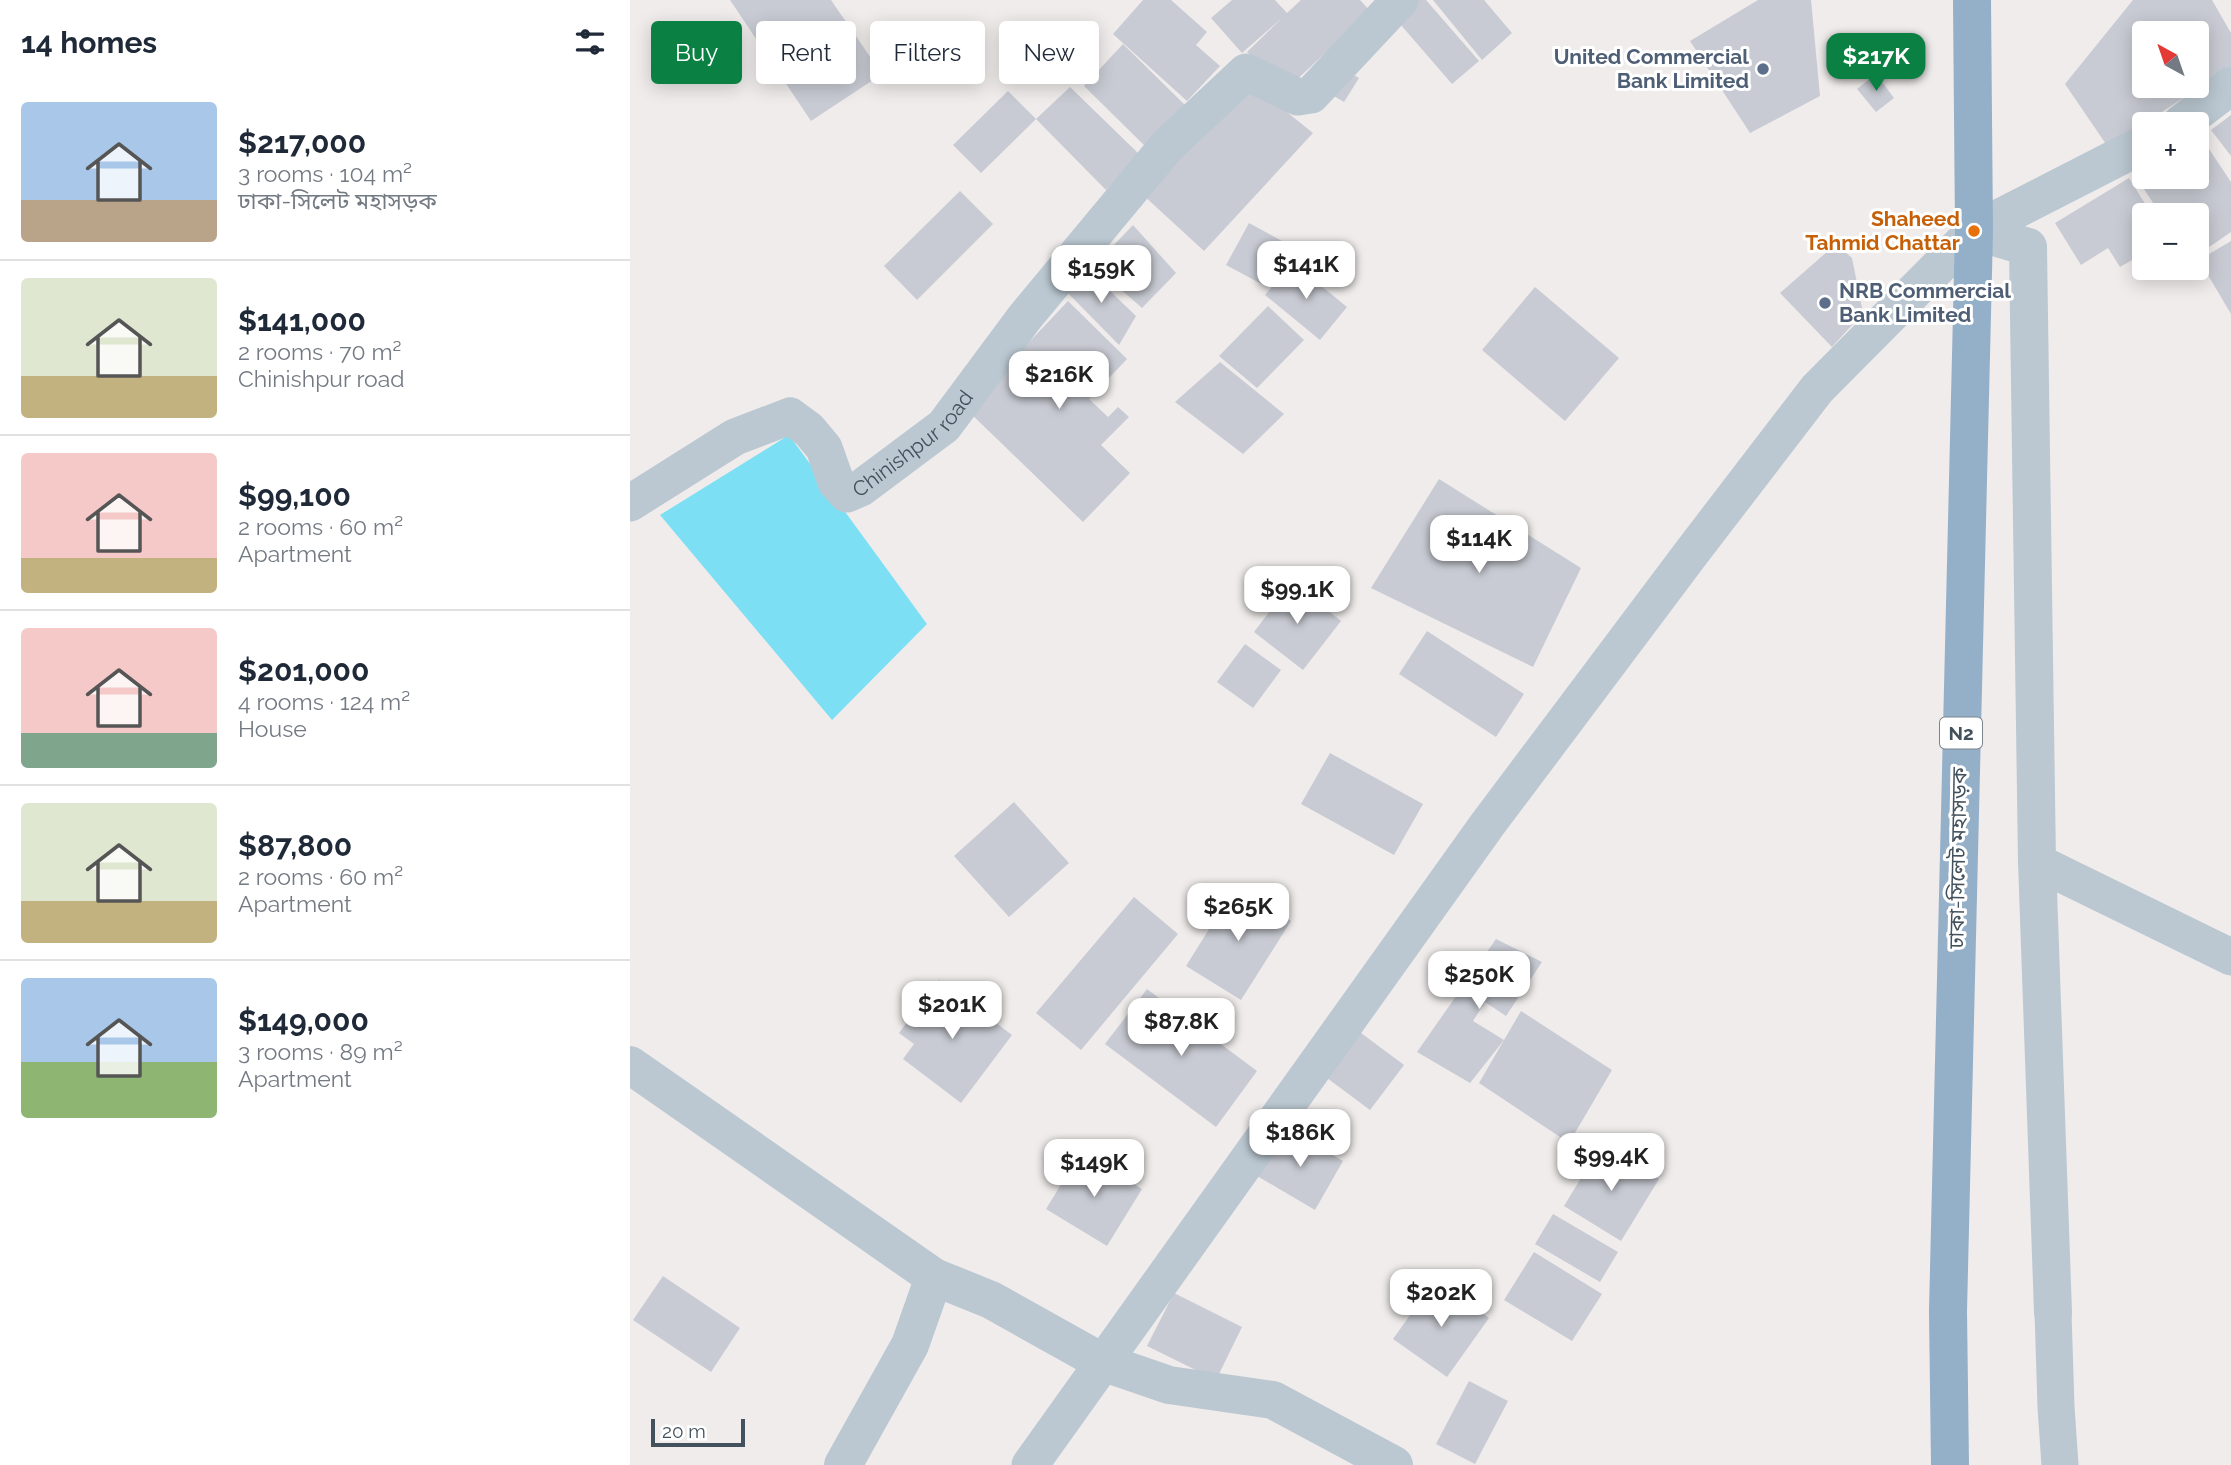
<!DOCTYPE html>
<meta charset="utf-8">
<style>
body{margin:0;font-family:Raleway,"Noto Sans Bengali",sans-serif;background:#f2f2f3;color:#1f2937;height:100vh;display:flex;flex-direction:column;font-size:26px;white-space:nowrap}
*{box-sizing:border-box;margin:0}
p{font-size:23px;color:#747a83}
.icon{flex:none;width:38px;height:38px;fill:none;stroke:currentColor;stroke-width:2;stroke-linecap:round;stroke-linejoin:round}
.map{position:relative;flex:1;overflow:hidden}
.sheet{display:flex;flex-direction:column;background:#fff;width:630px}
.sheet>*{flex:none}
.hud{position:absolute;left:21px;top:21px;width:665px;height:63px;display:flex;gap:14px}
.needle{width:46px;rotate:320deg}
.controls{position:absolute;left:1502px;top:21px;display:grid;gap:14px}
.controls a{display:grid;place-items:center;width:77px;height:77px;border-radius:7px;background:#fff;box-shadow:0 4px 18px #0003;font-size:35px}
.scale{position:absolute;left:21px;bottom:18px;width:94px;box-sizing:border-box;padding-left:7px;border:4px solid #43515c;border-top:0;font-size:19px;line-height:24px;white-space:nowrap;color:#43515c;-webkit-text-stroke:5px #fff;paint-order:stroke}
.price{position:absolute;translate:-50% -60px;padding:0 16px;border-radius:14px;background:#fff;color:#222;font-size:23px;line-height:46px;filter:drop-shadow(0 2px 4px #0008)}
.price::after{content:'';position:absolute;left:50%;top:42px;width:21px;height:16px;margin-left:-10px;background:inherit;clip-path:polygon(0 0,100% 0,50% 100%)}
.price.on{background:#0b8043;color:#fff}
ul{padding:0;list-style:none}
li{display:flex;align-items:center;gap:21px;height:175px;padding:0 21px}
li+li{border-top:2px solid #e0e1e3}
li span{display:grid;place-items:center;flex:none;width:196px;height:140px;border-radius:7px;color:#555}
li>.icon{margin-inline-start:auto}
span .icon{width:84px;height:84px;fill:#fffc;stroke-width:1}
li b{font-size:30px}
h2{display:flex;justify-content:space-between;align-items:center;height:84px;padding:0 21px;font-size:30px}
.chip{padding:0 24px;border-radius:7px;background:#fff;box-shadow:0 4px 18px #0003;font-size:24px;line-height:63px}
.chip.on{background:#0b8043;color:#fff}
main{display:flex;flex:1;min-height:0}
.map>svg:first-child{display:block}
</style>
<main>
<section class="sheet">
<h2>14 homes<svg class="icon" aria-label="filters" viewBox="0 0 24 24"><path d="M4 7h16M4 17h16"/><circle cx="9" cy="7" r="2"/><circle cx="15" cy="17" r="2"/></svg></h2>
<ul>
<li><span style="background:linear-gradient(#a9c7e8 70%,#b9a48a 0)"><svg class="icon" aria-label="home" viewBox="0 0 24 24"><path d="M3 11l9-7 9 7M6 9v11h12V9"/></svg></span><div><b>$217,000</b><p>3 rooms · 104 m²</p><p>ঢাকা-সিলেট মহাসড়ক</p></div></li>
<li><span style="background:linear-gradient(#dfe7d0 70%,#c2b280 0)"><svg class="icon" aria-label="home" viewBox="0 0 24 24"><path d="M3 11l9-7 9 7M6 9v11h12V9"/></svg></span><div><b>$141,000</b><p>2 rooms · 70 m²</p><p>Chinishpur road</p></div></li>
<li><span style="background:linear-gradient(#f6c9c9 75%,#c2b280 0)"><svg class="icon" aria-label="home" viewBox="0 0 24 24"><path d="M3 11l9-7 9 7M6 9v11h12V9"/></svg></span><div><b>$99,100</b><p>2 rooms · 60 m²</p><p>Apartment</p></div></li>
<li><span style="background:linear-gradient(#f6c9c9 75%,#7fa58c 0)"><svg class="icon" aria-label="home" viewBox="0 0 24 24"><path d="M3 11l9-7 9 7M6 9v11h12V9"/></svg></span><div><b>$201,000</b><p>4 rooms · 124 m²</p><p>House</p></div></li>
<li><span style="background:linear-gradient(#dfe7d0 70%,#c2b280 0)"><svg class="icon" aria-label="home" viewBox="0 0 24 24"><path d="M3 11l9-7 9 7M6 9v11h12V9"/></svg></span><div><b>$87,800</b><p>2 rooms · 60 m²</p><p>Apartment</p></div></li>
<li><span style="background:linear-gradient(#a9c7e8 60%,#8fb573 0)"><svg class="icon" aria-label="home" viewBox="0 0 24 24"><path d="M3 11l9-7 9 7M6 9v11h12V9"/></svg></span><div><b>$149,000</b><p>3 rooms · 89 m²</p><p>Apartment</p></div></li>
</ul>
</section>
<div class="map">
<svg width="1601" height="1465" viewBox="0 0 1601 1465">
<rect width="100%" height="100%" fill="#f0ecec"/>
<!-- water -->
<path fill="#7ddff4" d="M159 435 297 624 202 720 30 515Z"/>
<!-- building -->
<g fill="#c8cbd3" fill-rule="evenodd">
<path d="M100 0H201L252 74 181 121Z"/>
<path d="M513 0H541L577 32 566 45 590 66 557 101 483 34Z"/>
<path d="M602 0H645L657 13 671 0H730L740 11 659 87 617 52 653 17 612 53 581 18Z"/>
<path d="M784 0H796L849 61 822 84 764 17Z"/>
<path d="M803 0H854L882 33 852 60Z"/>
<path d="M1128 0H1181L1190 96 1120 133 1060 41Z"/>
<path d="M1503 0H1582L1601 33V67L1478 147 1435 84ZM1514 33H1566V86H1514Z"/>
<path d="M493 44 557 107 516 147 454 86Z"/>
<path d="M711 68 729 78 714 102 697 92Z"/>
<path d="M1246 74 1264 98 1246 112 1227 89Z"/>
<path d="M623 85 683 133 574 251 512 194Z"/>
<path d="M440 87 510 155 476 190 406 119Z"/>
<path d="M378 91 406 119 351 173 323 145Z"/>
<path d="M1601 115V156L1581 130Z"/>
<path d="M1571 137 1601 182V232L1566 256V215H1531L1508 180 1513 177H1566V141Z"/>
<path d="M1499 178 1522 215H1514V253L1490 267 1478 248 1451 265 1425 223Z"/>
<path d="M330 191 363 224 287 300 254 266Z"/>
<path d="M619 223 661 246 637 287 596 265Z"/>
<path d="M503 225 546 273 512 308 464 266Z"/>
<path d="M1601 241V314L1569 260Z"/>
<path d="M1206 244 1222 258 1233 313 1202 347 1150 293Z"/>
<path d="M662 262 717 307 690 340 635 295Z"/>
<path d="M456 268 506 316 489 345 433 288Z"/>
<path d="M905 287 989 358 935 421 852 350Z"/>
<path d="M438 301 497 359 459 399 478 417 488 407 499 417 471 445 500 473 453 522 336 409Z"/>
<path d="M638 306 674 340 627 388 589 356Z"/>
<path d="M590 362 654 414 613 454 545 402Z"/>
<path d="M809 479 951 568 903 667 741 588Z"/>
<path d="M662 582 711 621 673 670 624 632Z"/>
<path d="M797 631 894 694 866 737 769 674Z"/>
<path d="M615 644 651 670 623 708 587 682Z"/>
<path d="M700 753 793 804 764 855 671 804Z"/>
<path d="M384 802 439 863 379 917 324 856Z"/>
<path d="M606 886 661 921 611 1000 556 966Z"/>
<path d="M504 897 548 934 451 1050 406 1013Z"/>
<path d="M866 939 912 962 876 1016 855 1002 843 1021 874 1040 840 1083 787 1052Z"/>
<path d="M309 980 382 1035 331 1103 273 1059 284 1044 269 1033Z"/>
<path d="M517 989 627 1071 586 1127 475 1044Z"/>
<path d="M891 1011 982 1070 939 1143 849 1083Z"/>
<path d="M727 1030 774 1065 740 1110 693 1075Z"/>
<path d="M656 1128 713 1161 685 1210 627 1176Z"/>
<path d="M971 1145 1029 1179 991 1241 934 1206Z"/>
<path d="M451 1152 512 1189 477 1246 416 1209Z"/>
<path d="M923 1214 988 1252 970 1282 905 1244Z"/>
<path d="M904 1252 972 1294 942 1341 874 1300Z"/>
<path d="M33 1276 110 1328 81 1372 3 1320Z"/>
<path d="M805 1280 859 1318 817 1377 763 1339Z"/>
<path d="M544 1293 612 1327 586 1380 517 1346Z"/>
<path d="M839 1381 878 1401 845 1464 806 1444Z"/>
</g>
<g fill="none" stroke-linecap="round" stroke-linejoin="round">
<!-- minor -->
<g stroke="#bbc8d1" stroke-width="37">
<path id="s1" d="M0 503 105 437 160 416 179 430 194 448 206 482 217 494 231 488 314 426 395 317 537 146 616 72 668 97 681 95 770 0"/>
<path d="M1407 862 1601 957"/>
<path d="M1423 1312 1426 1407 1430 1465"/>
<path d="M400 1465 857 825 1062 552 1187 389 1344 231"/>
</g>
<!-- tertiary -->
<g stroke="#bbc8d1" stroke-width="38">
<path d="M1551 124 1601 86"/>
<path d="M1344 231 1398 247 1407 862 1423 1312"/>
<path d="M1344 231 1514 144"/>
<path d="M0 1065 304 1277 280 1345 213 1465"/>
<path d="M304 1277 361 1300 472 1362 539 1385 643 1400 764 1465"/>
</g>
<!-- trunk -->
<path stroke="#94afc8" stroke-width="38" d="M1320 1465 1318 1311 1344 231 1342 0"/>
</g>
<!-- markers -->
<g fill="#5c6f8a" stroke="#fff" stroke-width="2.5">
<circle cx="1133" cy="69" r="7"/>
<circle cx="1195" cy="303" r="7"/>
</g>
<circle fill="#e8710a" stroke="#fff" stroke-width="2.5" cx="1344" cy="231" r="7"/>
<g text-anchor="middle" stroke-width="6" stroke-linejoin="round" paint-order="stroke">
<!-- shield labels -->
<rect fill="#fff" stroke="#7b858d" stroke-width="2" x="1310" y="717.5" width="42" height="31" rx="5"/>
<g font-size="19" font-weight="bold" fill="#43515c">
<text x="1331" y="740">N2</text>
</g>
<!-- service labels -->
<g font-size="21" font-weight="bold" fill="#4e5e75" stroke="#fff" text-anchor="end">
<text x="1119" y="64">United Commercial<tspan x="1119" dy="24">Bank Limited</tspan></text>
<text x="1209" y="298" text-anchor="start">NRB Commercial<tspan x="1209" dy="24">Bank Limited</tspan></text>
</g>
<!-- food labels -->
<g font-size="21" font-weight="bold" fill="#c56008" stroke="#fff" text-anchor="end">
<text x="1330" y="226">Shaheed<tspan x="1330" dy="24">Tahmid Chattar</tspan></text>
</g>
<!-- street labels -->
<g font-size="21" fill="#43515c" stroke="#fff">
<text dy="7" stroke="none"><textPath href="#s1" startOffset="366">Chinishpur road</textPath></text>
<text transform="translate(1328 858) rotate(-89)" y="7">ঢাকা-সিলেট মহাসড়ক</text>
</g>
</g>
</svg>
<div class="controls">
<a><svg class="needle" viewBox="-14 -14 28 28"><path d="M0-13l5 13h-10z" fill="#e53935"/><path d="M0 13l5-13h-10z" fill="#747a83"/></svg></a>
<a>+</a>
<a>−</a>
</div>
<div class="scale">20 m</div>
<b class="price on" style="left:1246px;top:93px">$217K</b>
<b class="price" style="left:676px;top:301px">$141K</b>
<b class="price" style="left:471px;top:305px">$159K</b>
<b class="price" style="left:429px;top:411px">$216K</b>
<b class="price" style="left:849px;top:575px">$114K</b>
<b class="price" style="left:667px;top:626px">$99.1K</b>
<b class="price" style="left:608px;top:943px">$265K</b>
<b class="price" style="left:849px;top:1011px">$250K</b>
<b class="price" style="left:322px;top:1041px">$201K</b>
<b class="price" style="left:551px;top:1058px">$87.8K</b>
<b class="price" style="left:670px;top:1169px">$186K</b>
<b class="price" style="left:981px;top:1193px">$99.4K</b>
<b class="price" style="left:464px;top:1199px">$149K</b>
<b class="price" style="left:811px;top:1329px">$202K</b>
<div class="hud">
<a class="chip on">Buy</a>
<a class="chip">Rent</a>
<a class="chip">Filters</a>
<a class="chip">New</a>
</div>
</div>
</main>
